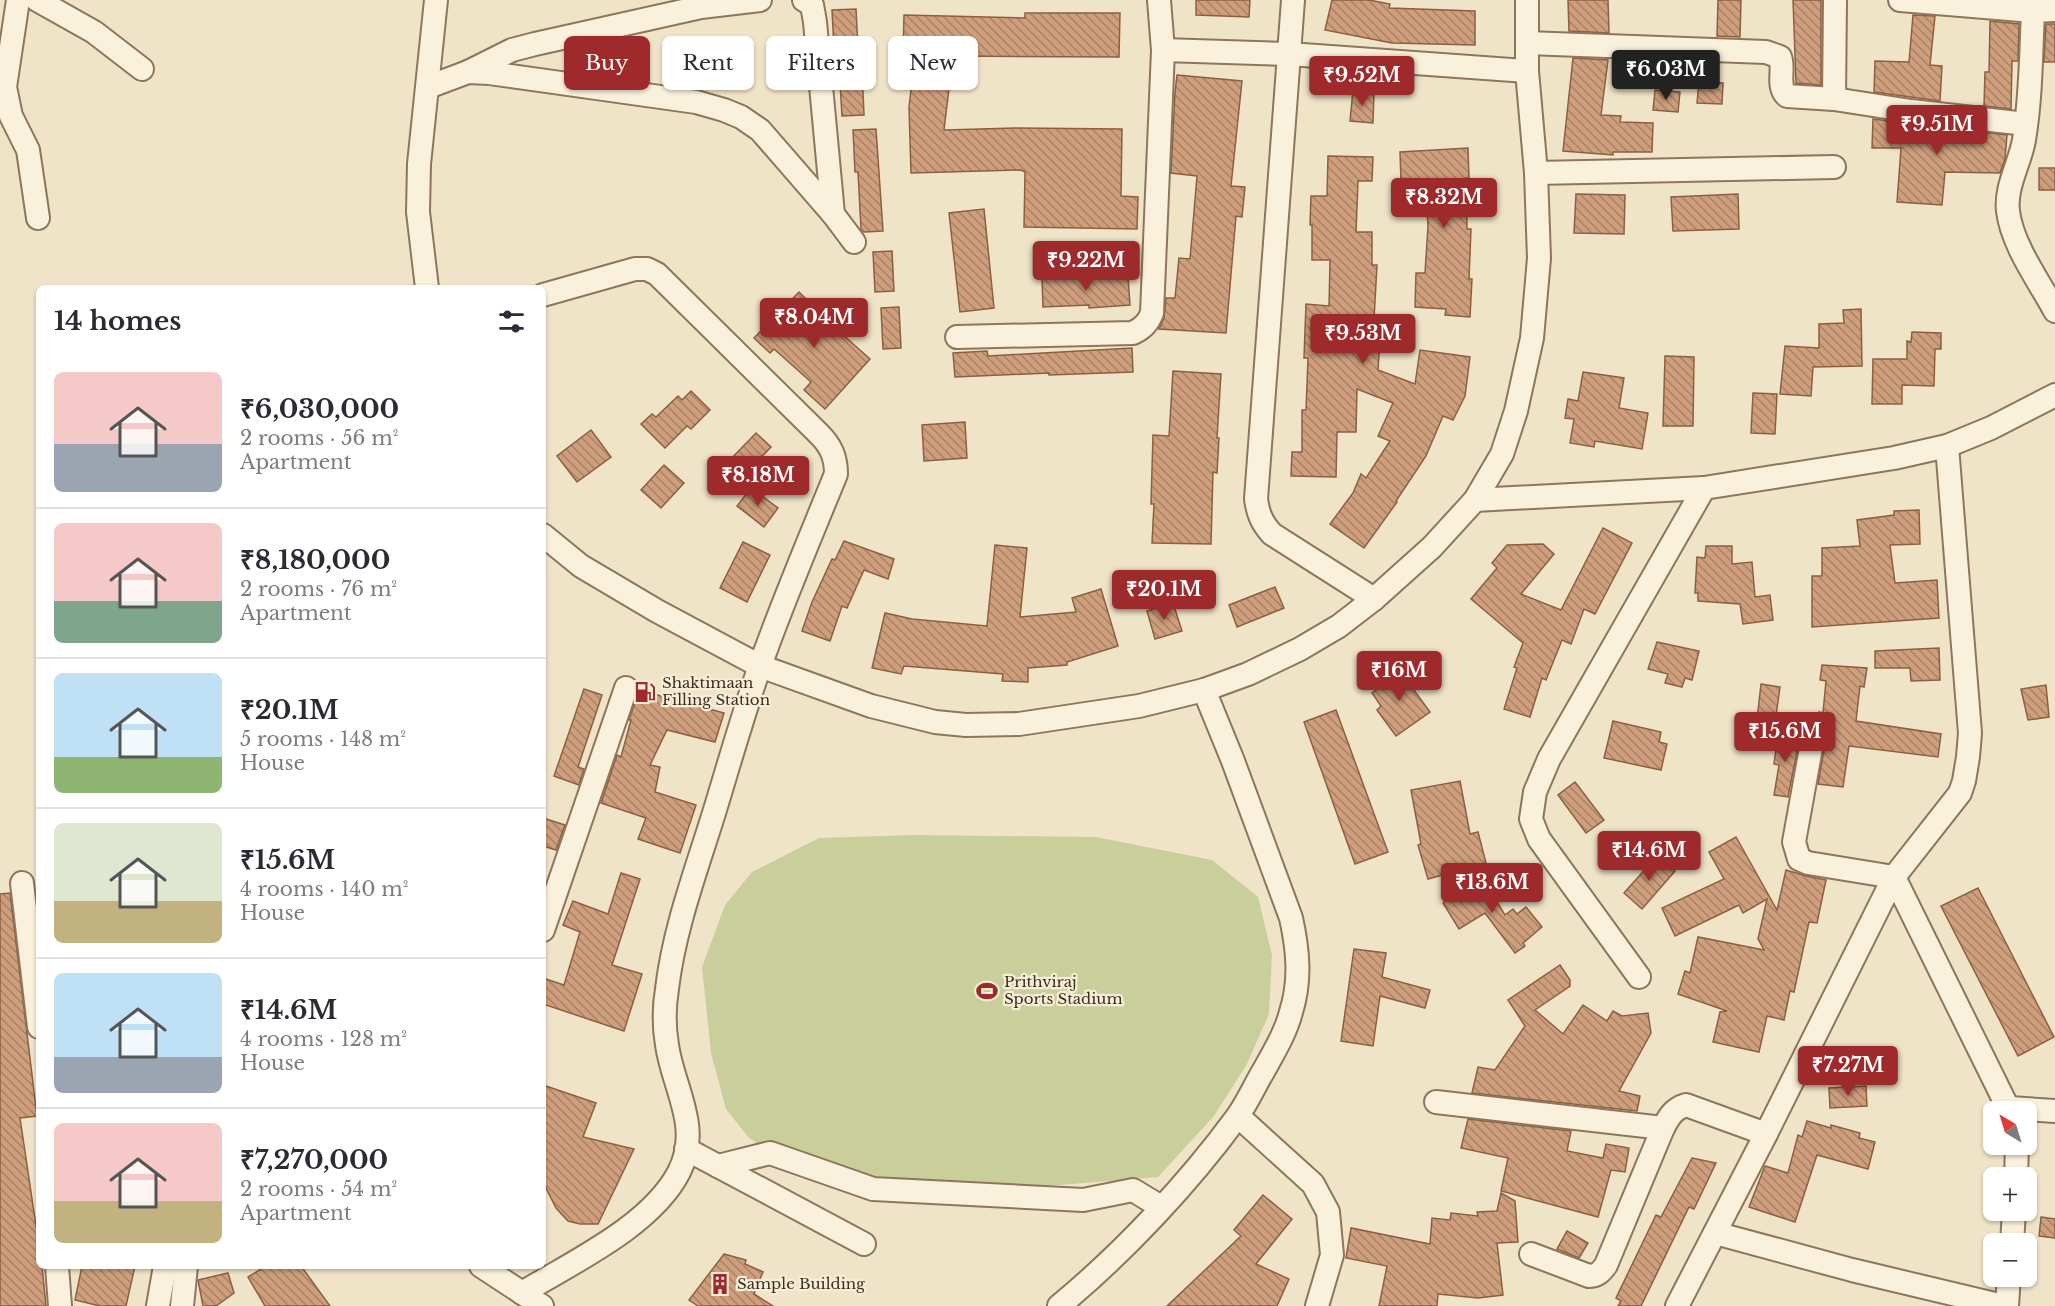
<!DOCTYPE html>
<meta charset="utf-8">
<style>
body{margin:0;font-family:"Libre Baskerville",serif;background:#f7f7f7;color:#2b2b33;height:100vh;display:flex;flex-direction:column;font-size:22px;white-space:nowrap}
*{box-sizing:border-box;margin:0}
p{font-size:20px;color:#7c7c81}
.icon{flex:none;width:33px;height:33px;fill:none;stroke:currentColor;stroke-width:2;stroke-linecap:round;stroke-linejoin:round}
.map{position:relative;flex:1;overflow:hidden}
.drawer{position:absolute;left:36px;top:285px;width:510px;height:984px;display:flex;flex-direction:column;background:#fff;border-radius:9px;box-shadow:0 2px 4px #0004}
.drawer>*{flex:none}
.hud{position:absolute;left:564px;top:36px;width:570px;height:54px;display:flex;gap:12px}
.needle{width:39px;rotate:322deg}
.controls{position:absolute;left:1983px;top:1101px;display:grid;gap:12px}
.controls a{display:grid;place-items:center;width:54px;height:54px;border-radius:9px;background:#fff;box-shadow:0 2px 4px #0004;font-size:30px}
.price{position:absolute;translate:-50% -51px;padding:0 14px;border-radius:6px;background:#9e2a2b;color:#fff;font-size:20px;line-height:39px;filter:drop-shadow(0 2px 3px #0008)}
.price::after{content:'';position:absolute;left:50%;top:36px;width:18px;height:14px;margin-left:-9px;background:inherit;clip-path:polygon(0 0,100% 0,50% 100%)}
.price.active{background:#222;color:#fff}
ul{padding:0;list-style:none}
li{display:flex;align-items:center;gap:18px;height:150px;padding:0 18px}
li+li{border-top:2px solid #e1e1e2}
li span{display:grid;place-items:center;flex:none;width:168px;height:120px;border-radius:9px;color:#555}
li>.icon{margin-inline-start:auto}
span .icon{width:72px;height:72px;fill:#fffc;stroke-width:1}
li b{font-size:26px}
h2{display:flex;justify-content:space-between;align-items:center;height:72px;padding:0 18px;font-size:26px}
.chip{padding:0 21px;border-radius:9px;background:#fff;box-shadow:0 2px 4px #0004;font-size:21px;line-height:54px}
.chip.active{background:#9e2a2b;color:#fff}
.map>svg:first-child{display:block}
</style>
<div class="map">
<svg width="2055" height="1306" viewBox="0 0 2055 1306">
<defs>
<pattern id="building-back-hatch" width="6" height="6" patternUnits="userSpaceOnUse" patternTransform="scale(1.5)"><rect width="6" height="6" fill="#cf9f7d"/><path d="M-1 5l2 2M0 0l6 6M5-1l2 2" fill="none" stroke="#a98266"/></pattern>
</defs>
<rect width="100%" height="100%" fill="#f0e4c8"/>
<!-- grass -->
<path fill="#c9cf9b" d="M914 835 1096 837 1212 860 1258 897 1272 955 1269 1014 1247 1064 1214 1116 1158 1177 1060 1185 856 1189 782 1159 749 1138 726 1109 711 1053 702 967 725 905 752 872 819 838Z"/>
<!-- building -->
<g fill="url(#building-back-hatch)" stroke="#8d5f41" stroke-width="1.5">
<path d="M1196 0H1250L1249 17 1196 15Z"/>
<path d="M1332 0H1369L1390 4 1389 8 1475 11V45L1392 43 1325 30Z"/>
<path d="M1568 0H1608L1609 33 1569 31Z"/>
<path d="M1718 0H1741L1740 37 1717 36Z"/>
<path d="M1793 0H1821V85L1796 83Z"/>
<path d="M856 9 859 68H862L864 115 842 116 838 49H834L832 10Z"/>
<path d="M1025 13H1120L1119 57 953 56 944 130 1015 128 1122 129 1121 196 1138 197 1137 229 1024 227 1025 172 1021 170 911 173 909 107 915 55H903L904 15 1025 18Z"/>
<path d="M1913 15 1935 16 1930 65 1942 66 1940 101 1874 92 1875 61 1909 62Z"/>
<path d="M1990 21 2019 24 2018 61H2012L2011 109 1984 106 1985 72H1989Z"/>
<path d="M2046 24H2055V62H2044Z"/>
<path d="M1573 58 1608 60 1601 115 1621 116 1620 122 1653 123 1652 152H1613V155L1563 151Z"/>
<path d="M1177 75 1242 81 1231 186 1245 187 1242 217 1236 216 1226 333 1159 329 1164 318 1166 298H1175L1179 258 1190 259 1197 176 1171 173 1175 92Z"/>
<path d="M1699 82 1723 83 1722 104 1697 103Z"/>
<path d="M1353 90 1374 92 1373 123 1350 121Z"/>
<path d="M1655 90 1680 92 1678 112 1653 110Z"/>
<path d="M1873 119 2007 135 2005 159 2000 173 1945 172 1942 205 1897 202 1901 148H1872Z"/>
<path d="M876 129 883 231 864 232 861 229 858 172H855L853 130Z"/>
<path d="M1468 148 1469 178H1466L1467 229H1471L1469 279H1472L1470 317 1445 315 1446 309 1415 307 1416 273H1425L1428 226 1425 180 1401 181 1400 152Z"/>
<path d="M1328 156 1373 157 1372 181H1358L1356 232H1372V265H1377L1373 338 1380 339 1378 370 1415 384 1420 350 1470 357 1465 396 1453 420 1443 416 1426 456 1396 501 1397 502 1364 548 1330 524 1353 493 1361 474 1366 478 1390 441 1378 436 1393 403 1357 389 1356 432H1337L1336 477 1291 476 1292 452H1302V410H1306L1308 358H1304L1306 304 1329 306 1330 260H1312V225H1310L1311 196H1327Z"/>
<rect x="2039" y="168" width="16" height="22"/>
<path d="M1576 194 1625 195 1624 234 1574 233Z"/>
<path d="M1738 194 1739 229 1673 231 1671 197Z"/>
<path d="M984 209 994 308 960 312 949 213Z"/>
<path d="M892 251 894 291 875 292 873 252Z"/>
<path d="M1078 277 1079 280 1128 277 1130 305 1089 308V305L1043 307 1042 279Z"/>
<path d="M799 292 824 317 826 315 843 330 841 333 870 359 825 409 804 390 811 382 774 349 770 353 754 338Z"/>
<path d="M899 307 901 348 883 349 881 308Z"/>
<path d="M1861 309 1862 366 1813 367 1811 396 1780 394 1785 346 1819 348V324L1844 323 1843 310Z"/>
<path d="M1912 332 1941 333V349H1935L1934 386 1902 385V404H1872L1873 359H1907V341L1911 342Z"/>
<path d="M1132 348 1133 372 1049 375V373L955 377 953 353 987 351 988 356Z"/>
<path d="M1665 356 1694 357 1693 426H1663Z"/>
<path d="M1173 371 1221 374 1217 438H1219L1217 473 1213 472 1211 544 1152 543 1154 504H1151L1153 435 1169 436Z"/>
<path d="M1583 372 1624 378 1619 408 1648 413 1642 449 1595 441 1594 447 1570 443 1574 419 1565 418 1568 399 1578 401Z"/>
<path d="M691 391 710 410 691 429 687 426 665 448 641 424 652 414 656 417 678 396 682 400Z"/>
<path d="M1753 393 1777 394 1775 434 1751 433Z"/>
<path d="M965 422 967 458 924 461 922 425Z"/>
<path d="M591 430 611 457 577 482 557 456Z"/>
<path d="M756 433 771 447 743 476 728 462Z"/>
<path d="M664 465 684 483 661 508 641 490Z"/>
<path d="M751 488 778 508 764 527 737 506Z"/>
<path d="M1919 510 1920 544 1890 545 1895 583 1937 580 1939 618 1812 627V576H1822V548L1860 546 1857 520 1894 515V511Z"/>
<path d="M1603 528 1632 543 1595 614 1584 609 1571 644 1562 640 1546 680 1542 678 1530 717 1504 709 1517 668 1514 667 1523 643 1471 599 1497 568 1492 563 1507 545 1543 544 1554 554 1521 594 1561 610Z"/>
<path d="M844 541 894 559 888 579 864 570 847 608 842 606 830 641 802 631 812 602 832 559 835 560Z"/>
<path d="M743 542 770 555 747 602 720 588Z"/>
<path d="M995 545 1027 548 1020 617 1076 612 1072 598 1101 589 1118 646 1067 662V665L1028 668V682L1002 681 1003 674 904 666 901 674 872 668 885 613 912 619 987 626Z"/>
<path d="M1706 546H1732V564L1752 562 1755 597 1770 595 1773 620 1743 624 1740 604 1698 601V593H1695L1697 557 1705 558Z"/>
<path d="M1275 587 1284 608 1237 627 1229 605Z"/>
<path d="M1173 603 1182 631 1155 639 1147 611Z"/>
<path d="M1657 642 1699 651 1692 680 1685 678 1682 687 1665 683 1668 674 1648 669Z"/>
<path d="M1939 648 1940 680 1911 681 1910 668H1875V651Z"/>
<path d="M1395 664 1430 712 1396 736 1377 710 1381 706 1372 693 1387 682 1381 674Z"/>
<path d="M1822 665 1867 668 1864 687 1860 686 1856 721 1941 734 1938 757 1849 746 1843 787 1818 784 1826 739 1825 732 1818 725 1819 712 1823 713 1826 681 1820 680Z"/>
<path d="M1761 684 1780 687 1775 723 1757 720Z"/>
<path d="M2046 685 2049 717 2028 720 2021 689Z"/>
<path d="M584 689 602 695 578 767 584 769 579 785 554 776Z"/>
<path d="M639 690 724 713 715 742 667 730 650 765 660 767 655 792 696 805 680 853 638 839 646 818 601 803 617 755 621 757 631 720H629Z"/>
<path d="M1336 710 1388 852 1355 864 1304 722Z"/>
<path d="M1613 721 1661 732 1659 742 1667 744 1661 770 1604 758Z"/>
<path d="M1778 734 1800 736 1788 797 1774 795 1779 765 1774 764Z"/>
<path d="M1460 781 1470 834 1478 832 1486 863 1428 879 1418 845 1421 844 1411 790Z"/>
<path d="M1575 782 1604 820 1586 833 1558 795Z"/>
<path d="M543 818 565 825 556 850 543 846Z"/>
<path d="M1736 837 1777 910 1786 870 1806 876 1826 880 1817 923 1809 922 1794 992 1790 991 1784 1020 1767 1016 1759 1052 1713 1042 1720 1012 1727 1011 1678 994 1685 971 1690 973 1698 937 1764 950 1758 939 1767 899 1743 913 1739 905 1675 936 1662 908 1724 879 1709 852Z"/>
<path d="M1657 856 1675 871 1642 909 1624 893Z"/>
<path d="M621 873 640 879 612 965 642 974 624 1031 543 1004V978L564 985 580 932 563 925 573 901 608 914Z"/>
<path d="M1481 877 1505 915 1513 909 1517 914 1526 907 1542 927 1523 943 1525 946 1515 953 1485 913 1459 929 1443 903Z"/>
<path d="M1978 888 2054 1037 2018 1056 1941 906Z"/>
<path d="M10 893 37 1116 20 1118 39 1246V1266H42L46 1306H0V894Z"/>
<path d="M1354 949 1386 953 1382 977 1430 990 1425 1008 1380 996 1373 1046 1341 1041Z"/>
<path d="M1560 965 1570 980V986L1535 1010 1563 1034 1583 1005 1607 1021 1613 1011 1622 1016 1648 1013 1651 1033 1619 1091 1640 1096 1637 1111 1472 1093 1478 1067 1495 1070 1525 1026 1508 1000Z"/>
<path d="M543 1085 596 1103 583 1137 634 1149 598 1224H580L568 1221 556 1208 543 1182Z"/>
<path d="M1866 1086 1867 1106 1830 1108 1829 1088Z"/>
<path d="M1468 1119 1571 1131 1567 1151 1603 1158 1606 1144 1629 1148 1625 1172 1611 1170 1598 1217 1501 1191 1508 1158 1461 1148Z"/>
<path d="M1807 1121 1831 1128V1125L1860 1133 1859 1138 1875 1142 1868 1169 1817 1155 1795 1222 1749 1207 1765 1166 1788 1173 1798 1135 1802 1137Z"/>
<path d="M1692 1158 1716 1163 1694 1209 1689 1207 1641 1306H1618L1621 1301 1616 1298 1656 1215 1661 1217Z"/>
<path d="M1501 1193 1515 1201 1518 1242 1497 1243 1503 1295 1478 1298 1438 1294 1437 1306H1379L1387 1266 1346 1258 1351 1228 1430 1244 1432 1218 1450 1220 1451 1213 1478 1216 1477 1212 1497 1211Z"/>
<path d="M1263 1195 1292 1219 1256 1264 1289 1279 1277 1306H1167L1241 1236 1234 1230Z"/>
<path d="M2041 1217 2055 1219V1238L2039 1236Z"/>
<path d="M1567 1231 1588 1243 1579 1258 1557 1249Z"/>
<path d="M724 1254 746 1260 745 1264 763 1272 754 1294 773 1306H698L689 1300Z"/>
<path d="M82 1266H135L126 1306H100L75 1300Z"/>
<path d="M266 1266H301L330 1306H265L248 1277Z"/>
<path d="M228 1273 234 1293 216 1306H203L198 1280Z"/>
</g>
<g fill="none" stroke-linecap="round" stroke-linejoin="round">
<defs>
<g id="minor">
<path d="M18 0 5 87 11 116 28 150 38 218"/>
<path d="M37 0 94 32 142 69"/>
<path d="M804 0 812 5 815 22 833 214 854 242"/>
<path d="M1293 0 1256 499C1258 514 1262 523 1272 534L1374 599"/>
<path d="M1900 0 2033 11 2055 10"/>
<path d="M2033 11C2031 53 2031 98 2024 140 2020 163 2005 187 2008 211 2012 245 2039 281 2055 311"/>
<path d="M1527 43 1766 52 1780 57C1785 69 1776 86 1787 96L1834 99 1911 111 2026 124"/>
<path d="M1163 50 1289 54 1527 71"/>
<path d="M468 72 512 50 535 44 701 7 760 0"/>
<path d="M428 87 468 72 489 73 696 102 724 110 741 117 760 130 833 214"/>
<path d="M1834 99 1835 0"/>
<path d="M1536 173 1834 167"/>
<path d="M427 288 418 212 419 164 436 0"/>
<path d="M957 337 1133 333C1143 328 1148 323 1152 313L1163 50 1159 0"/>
<path d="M1475 500 1704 488 1894 458 1947 446 1991 428 2055 395"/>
<path d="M543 535 581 566 657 611 760 666 871 706 935 722 966 725 1019 724 1139 706 1204 690 1248 674 1300 649 1339 626 1374 599 1432 547 1475 500 1502 454 1516 411 1532 338 1539 258 1536 173 1527 71V0"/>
<path d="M1813 737 1794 842 1799 859 1808 863 1894 877 2010 1112"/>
<path d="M22 883 39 1027"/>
<path d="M543 930 626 688"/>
<path d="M1639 977 1539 839 1531 819 1535 792 1549 759 1704 488"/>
<path d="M1436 1102 1663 1128"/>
<path d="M2009 1108 2055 1111"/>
<path d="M1238 1116 1313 1184 1328 1212 1332 1255 1317 1306"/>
<path d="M686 1149 864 1244"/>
<path d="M718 1166 770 1153 873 1189 1083 1200 1133 1190 1161 1207"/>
<path d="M2016 1178 2017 1144"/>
<path d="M1715 1233 1852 1270 2003 1306"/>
<path d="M2012 1244 2014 1210"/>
<path d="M1531 1254 1589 1276C1597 1276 1601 1272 1606 1265L1663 1128C1669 1117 1673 1109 1686 1105L1766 1134"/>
<path d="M57 1266 60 1306"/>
<path d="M481 1266 542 1306"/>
<path d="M522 1293C573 1262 651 1226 679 1172 702 1127 673 1088 667 1045 664 1027 664 1007 667 989 674 929 696 871 714 813 729 764 743 714 760 666 783 601 810 538 836 474 836 457 831 446 819 434L657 274 647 269H635L543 295"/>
<path d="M158 1306 165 1266"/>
<path d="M182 1306 186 1266"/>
<path d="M1059 1306C1123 1253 1188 1184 1237 1117 1247 1103 1255 1085 1264 1070 1274 1052 1286 1032 1291 1012 1301 980 1298 950 1291 918L1233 761 1204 690"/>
<path d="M1677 1306 1766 1134 1894 877 1960 793 1964 781 1968 757 1970 733 1947 446"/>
<path d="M2007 1306 2009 1276"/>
</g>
</defs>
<!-- minor casing -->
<use href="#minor" stroke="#8d765c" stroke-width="26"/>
<!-- minor -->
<use href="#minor" stroke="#faf1dc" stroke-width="22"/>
</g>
<!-- icons -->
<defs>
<symbol id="fuel-bare" viewBox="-9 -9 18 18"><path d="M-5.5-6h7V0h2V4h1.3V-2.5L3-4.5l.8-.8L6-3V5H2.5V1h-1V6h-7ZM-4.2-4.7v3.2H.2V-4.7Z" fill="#9e2a2b" stroke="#f7eed8" stroke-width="2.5" paint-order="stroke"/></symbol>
<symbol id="stadium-bare" viewBox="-9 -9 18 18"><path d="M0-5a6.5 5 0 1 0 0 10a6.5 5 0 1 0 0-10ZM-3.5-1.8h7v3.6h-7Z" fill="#9e2a2b" stroke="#f7eed8" stroke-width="2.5" paint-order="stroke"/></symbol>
<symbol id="building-bare" viewBox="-9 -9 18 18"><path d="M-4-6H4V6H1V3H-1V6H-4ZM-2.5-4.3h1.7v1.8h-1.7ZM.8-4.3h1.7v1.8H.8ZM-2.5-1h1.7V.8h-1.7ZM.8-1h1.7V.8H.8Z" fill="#9e2a2b" stroke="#f7eed8" stroke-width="2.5" paint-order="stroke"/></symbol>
</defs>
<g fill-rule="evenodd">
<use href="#fuel-bare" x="630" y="677" width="30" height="30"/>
<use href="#stadium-bare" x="972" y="976" width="30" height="30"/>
<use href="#building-bare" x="705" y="1269" width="30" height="30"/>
</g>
<g text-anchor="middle" stroke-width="4.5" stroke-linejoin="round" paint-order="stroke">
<!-- poi labels -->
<g font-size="15" fill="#3d2e20" stroke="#f7eed8" text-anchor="start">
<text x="662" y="688">Shaktimaan<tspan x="662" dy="17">Filling Station</tspan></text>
<text x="1004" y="987">Prithviraj<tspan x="1004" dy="17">Sports Stadium</tspan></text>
<text x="737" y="1289">Sample Building</text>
</g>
</g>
</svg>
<div class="controls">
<a><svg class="needle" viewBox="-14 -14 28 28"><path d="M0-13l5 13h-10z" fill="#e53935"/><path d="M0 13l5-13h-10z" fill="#7c7c81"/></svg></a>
<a>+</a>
<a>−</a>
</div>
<b class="price active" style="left:1666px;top:101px">₹6.03M</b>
<b class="price" style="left:1362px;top:107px">₹9.52M</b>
<b class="price" style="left:1937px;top:156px">₹9.51M</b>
<b class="price" style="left:1444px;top:229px">₹8.32M</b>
<b class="price" style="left:1086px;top:292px">₹9.22M</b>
<b class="price" style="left:814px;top:349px">₹8.04M</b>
<b class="price" style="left:1363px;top:365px">₹9.53M</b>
<b class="price" style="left:758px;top:507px">₹8.18M</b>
<b class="price" style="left:1164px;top:621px">₹20.1M</b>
<b class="price" style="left:1399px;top:702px">₹16M</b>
<b class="price" style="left:1785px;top:763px">₹15.6M</b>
<b class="price" style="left:1649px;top:882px">₹14.6M</b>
<b class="price" style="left:1492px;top:914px">₹13.6M</b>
<b class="price" style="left:1848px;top:1097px">₹7.27M</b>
<div class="hud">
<a class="chip active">Buy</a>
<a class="chip">Rent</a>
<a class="chip">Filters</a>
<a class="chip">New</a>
</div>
<section class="drawer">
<h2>14 homes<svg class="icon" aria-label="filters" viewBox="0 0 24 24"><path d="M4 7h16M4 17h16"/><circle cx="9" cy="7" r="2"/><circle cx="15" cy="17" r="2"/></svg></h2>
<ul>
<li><span style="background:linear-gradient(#f6c9c9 60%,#9aa5b1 0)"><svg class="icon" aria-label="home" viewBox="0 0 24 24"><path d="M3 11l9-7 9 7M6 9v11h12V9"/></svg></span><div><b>₹6,030,000</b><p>2 rooms · 56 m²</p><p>Apartment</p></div></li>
<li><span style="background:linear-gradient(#f6c9c9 65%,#7fa58c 0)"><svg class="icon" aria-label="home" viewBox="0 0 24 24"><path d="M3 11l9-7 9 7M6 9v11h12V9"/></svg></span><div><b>₹8,180,000</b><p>2 rooms · 76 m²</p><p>Apartment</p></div></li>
<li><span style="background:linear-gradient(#bfe0f5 70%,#8fb573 0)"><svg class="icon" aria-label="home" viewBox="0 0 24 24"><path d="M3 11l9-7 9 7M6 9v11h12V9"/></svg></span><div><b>₹20.1M</b><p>5 rooms · 148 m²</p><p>House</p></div></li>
<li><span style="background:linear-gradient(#dfe7d0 65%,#c2b280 0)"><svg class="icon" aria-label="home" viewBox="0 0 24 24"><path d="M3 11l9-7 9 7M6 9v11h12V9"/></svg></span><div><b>₹15.6M</b><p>4 rooms · 140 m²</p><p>House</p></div></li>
<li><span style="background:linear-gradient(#bfe0f5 70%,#9aa5b1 0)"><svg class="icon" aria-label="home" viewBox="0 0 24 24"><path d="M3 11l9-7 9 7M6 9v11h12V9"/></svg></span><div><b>₹14.6M</b><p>4 rooms · 128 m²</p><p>House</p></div></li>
<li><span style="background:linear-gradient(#f6c9c9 65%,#c2b280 0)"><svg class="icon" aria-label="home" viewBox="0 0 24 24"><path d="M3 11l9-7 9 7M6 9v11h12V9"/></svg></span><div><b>₹7,270,000</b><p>2 rooms · 54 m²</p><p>Apartment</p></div></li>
</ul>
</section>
</div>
